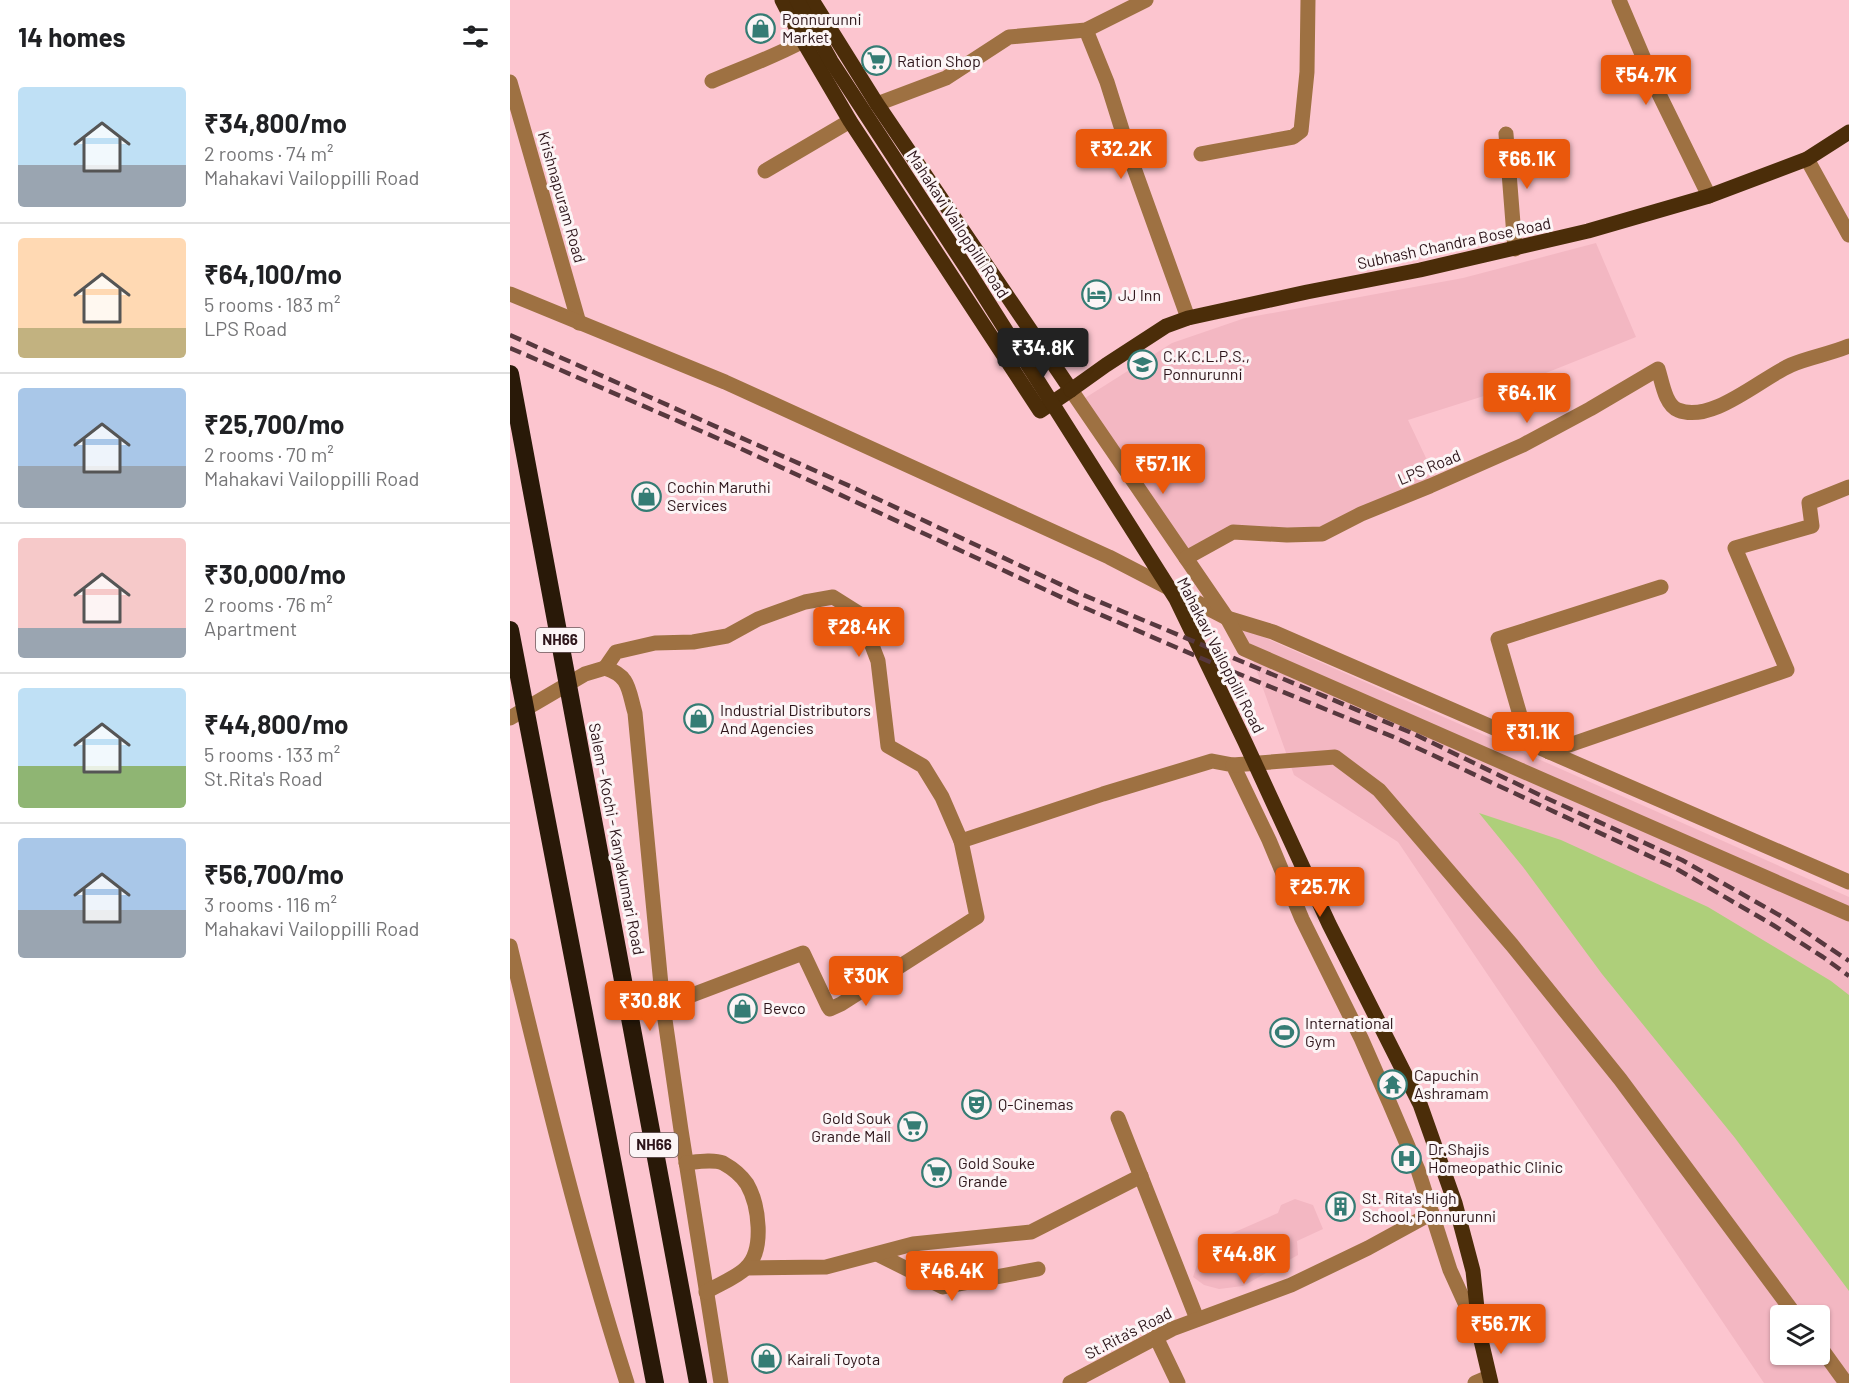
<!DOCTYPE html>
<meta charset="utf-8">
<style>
body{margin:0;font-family:Barlow,sans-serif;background:#f2f2f2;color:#202124;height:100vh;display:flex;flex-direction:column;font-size:22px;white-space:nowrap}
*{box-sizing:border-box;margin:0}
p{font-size:20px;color:#757577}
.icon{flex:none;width:33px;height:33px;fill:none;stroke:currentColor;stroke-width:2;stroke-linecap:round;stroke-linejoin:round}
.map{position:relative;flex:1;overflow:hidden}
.side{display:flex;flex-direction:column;background:#fff;width:510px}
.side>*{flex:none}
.fabs{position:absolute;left:1260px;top:1305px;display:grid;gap:12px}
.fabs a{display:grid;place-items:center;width:60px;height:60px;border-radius:6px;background:#fff;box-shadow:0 2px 4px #0004;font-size:30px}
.price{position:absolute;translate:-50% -51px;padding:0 14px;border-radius:6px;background:#ea580c;color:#fff;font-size:20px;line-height:39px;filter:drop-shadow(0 2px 3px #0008)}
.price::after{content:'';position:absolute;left:50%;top:36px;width:18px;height:14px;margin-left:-9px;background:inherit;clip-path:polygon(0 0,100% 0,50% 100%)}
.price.selected{background:#222;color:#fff}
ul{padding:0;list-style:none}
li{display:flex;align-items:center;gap:18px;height:150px;padding:0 18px}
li+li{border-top:2px solid #e0e0e0}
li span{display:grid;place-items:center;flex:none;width:168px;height:120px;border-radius:6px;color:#555}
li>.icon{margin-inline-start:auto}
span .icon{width:72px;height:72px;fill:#fffc;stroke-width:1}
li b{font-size:26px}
h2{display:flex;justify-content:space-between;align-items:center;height:72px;padding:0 18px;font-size:26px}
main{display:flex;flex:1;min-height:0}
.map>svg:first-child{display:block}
</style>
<main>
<section class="side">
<h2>14 homes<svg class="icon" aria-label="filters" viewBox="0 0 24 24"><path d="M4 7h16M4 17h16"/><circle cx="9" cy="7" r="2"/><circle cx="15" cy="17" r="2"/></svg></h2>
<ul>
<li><span style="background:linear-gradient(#bfe0f5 65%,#9aa5b1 0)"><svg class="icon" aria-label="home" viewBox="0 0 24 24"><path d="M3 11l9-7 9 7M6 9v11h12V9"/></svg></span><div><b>₹34,800/mo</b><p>2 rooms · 74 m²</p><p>Mahakavi Vailoppilli Road</p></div></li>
<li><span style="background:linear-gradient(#ffd9b3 75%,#c2b280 0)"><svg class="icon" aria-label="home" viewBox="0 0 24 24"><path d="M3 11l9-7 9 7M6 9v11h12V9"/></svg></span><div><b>₹64,100/mo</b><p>5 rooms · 183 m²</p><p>LPS Road</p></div></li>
<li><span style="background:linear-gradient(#a9c7e8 65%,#9aa5b1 0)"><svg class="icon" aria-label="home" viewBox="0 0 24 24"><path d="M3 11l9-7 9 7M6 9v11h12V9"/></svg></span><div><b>₹25,700/mo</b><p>2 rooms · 70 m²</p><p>Mahakavi Vailoppilli Road</p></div></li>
<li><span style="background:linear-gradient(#f6c9c9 75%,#9aa5b1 0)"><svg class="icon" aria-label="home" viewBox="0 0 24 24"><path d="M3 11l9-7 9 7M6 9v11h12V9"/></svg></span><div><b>₹30,000/mo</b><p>2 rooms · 76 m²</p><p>Apartment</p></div></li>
<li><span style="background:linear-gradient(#bfe0f5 65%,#8fb573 0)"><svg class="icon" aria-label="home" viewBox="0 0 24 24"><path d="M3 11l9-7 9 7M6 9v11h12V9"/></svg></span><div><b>₹44,800/mo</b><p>5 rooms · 133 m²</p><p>St.Rita's Road</p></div></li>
<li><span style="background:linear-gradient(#a9c7e8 60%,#9aa5b1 0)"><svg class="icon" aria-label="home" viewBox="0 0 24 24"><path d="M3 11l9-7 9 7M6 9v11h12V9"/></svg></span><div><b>₹56,700/mo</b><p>3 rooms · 116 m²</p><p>Mahakavi Vailoppilli Road</p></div></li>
</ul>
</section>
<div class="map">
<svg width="1339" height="1383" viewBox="0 0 1339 1383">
<rect width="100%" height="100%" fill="#fcc5cf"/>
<!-- built -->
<g fill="#f3b7c2" fill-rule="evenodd">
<path d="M1086 243 1126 337 996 389 898 420 925 477 810 529 721 528 677 552 575 398 662 343 735 318 953 278Z"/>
<path d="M731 627 1339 897V1383H1254L888 842 784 775ZM1270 1316H1310V1354H1270Z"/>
<path d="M785 1199 803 1205 813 1229 787 1241 788 1255 733 1286 709 1289 694 1285 683 1277 693 1246 768 1213 771 1205Z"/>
</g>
<!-- green -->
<path fill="#aecf7a" d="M969 813 1051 840 1198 907 1321 981 1339 995V1291L1225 1138 1092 974 1013 867Z"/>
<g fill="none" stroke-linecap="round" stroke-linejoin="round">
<!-- minor -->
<g stroke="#9e7142" stroke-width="15">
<path d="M1109 0 1148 92 1199 196"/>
<path d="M576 30 597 82 624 168 678 318"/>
<path d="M202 81C232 68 264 57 293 41"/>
<path d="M0 82 69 323"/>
<path d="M367 104 436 78 499 37 576 30 636 0"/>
<path d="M996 134 1005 249"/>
<path d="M691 154 783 137 791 131 797 72 798 0"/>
<path d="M1297 159 1339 235"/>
<path d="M255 171 340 121"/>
<path d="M0 294 215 382 599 557 717 618 763 632 1339 882"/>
<path d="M561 390 717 618 734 649 1339 914"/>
<path d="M676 558 723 532 777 535 812 534 851 514 920 486 1013 445 1080 409 1148 369C1152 381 1155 405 1168 410 1202 424 1251 378 1281 365 1300 357 1320 354 1339 346"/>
<path d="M95 668 106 652 145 643 183 642 217 636 248 619 295 602 323 597 350 614 368 661 378 746 413 766 432 797 451 841 593 794 702 761 723 765 759 840 792 919 851 1038 880 1104 908 1170 940 1270 969 1334"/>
<path d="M95 668C120 676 118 689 125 713L153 1006 171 1130 211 1383"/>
<path d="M0 718 75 674 95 668"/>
<path d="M1018 743 988 639 1151 587"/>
<path d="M1039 752 1277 670 1225 548 1302 526 1299 503 1339 487"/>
<path d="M723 765 825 757 869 790 1002 945 1110 1079 1286 1316"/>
<path d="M0 946C35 1092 71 1240 117 1383"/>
<path d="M153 1006 293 953 318 1006 320 1009 331 1004 467 917 451 841"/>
<path d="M608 1118 687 1319"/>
<path d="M176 1163C186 1162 203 1159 213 1163 222 1168 231 1175 237 1184 249 1205 255 1250 236 1268 226 1278 209 1284 196 1292"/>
<path d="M367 1254 433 1287 528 1269"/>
<path d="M237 1268 316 1267 403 1244 521 1232 631 1176"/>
<path d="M646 1337 668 1383"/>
<path d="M1310 1347 1336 1383"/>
<path d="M560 1383 662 1329 781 1285 858 1248 922 1213"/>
<path d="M965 1383 979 1377"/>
</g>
<!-- major -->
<g stroke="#4b2d09" stroke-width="15">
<path d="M272 0 293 41 340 121 530 411 561 390 367 104 302 0"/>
<path d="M287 0 321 61 459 272 666 599 735 742 819 924 910 1104 945 1203 963 1271 970 1336 981 1383"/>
<path d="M561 390 596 365 656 326 678 318 797 292 910 270 1078 231 1199 196 1297 159 1339 132"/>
</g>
<!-- highway -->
<g stroke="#291908" stroke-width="18">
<path d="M0 374 188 1383"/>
<path d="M0 630 145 1383"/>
</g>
<!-- rail -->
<g stroke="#57383e" stroke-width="4.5" stroke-dasharray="12 6" stroke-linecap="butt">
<path d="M0 335 342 487 571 594 902 733 1032 796 1172 860 1278 920 1339 961"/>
<path d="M0 348 223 445 566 604 707 665 886 738 1165 868 1263 925 1313 957 1339 976"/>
</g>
</g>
<!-- icons -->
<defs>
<symbol id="shop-ring" viewBox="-11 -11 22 22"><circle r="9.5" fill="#fcf5f6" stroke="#357c74" stroke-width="1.5"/><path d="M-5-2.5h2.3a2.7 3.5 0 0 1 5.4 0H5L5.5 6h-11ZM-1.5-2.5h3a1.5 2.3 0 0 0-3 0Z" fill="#357c74"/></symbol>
<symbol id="supermarket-ring" viewBox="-11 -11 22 22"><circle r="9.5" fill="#fcf5f6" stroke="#357c74" stroke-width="1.5"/><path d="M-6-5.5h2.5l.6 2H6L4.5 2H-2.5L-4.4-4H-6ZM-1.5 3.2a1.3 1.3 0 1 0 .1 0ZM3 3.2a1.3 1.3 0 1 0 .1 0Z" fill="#357c74"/></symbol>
<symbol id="hotel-ring" viewBox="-11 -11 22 22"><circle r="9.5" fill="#fcf5f6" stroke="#357c74" stroke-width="1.5"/><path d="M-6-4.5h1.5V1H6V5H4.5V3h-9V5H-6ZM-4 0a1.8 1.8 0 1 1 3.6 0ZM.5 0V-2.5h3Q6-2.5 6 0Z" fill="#357c74"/></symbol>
<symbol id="school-ring" viewBox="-11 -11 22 22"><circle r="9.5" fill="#fcf5f6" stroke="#357c74" stroke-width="1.5"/><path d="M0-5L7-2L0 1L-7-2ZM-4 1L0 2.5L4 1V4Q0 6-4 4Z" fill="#357c74"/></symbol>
<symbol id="stadium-ring" viewBox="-11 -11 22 22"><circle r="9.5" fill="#fcf5f6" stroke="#357c74" stroke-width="1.5"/><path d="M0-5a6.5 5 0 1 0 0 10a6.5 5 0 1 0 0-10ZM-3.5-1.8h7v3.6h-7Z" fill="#357c74"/></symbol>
<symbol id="temple-ring" viewBox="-11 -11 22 22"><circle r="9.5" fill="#fcf5f6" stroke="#357c74" stroke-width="1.5"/><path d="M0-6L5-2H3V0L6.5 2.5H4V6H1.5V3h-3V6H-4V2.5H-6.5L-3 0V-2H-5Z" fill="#357c74"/></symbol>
<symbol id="theatre-ring" viewBox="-11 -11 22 22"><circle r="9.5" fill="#fcf5f6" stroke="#357c74" stroke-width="1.5"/><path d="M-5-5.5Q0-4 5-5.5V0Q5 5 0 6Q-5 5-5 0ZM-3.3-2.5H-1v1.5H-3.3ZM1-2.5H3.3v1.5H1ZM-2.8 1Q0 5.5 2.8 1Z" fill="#357c74"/></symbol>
<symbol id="hospital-ring" viewBox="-11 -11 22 22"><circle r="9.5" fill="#fcf5f6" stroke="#357c74" stroke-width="1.5"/><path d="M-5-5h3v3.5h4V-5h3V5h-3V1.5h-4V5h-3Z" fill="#357c74"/></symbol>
<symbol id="building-ring" viewBox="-11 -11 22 22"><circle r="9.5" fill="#fcf5f6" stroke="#357c74" stroke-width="1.5"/><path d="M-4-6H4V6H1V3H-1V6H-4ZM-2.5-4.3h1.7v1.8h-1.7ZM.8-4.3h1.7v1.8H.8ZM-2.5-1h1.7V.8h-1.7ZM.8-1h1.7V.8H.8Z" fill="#357c74"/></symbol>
</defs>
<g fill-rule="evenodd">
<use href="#shop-ring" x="234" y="12" width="33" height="33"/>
<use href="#supermarket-ring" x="350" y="44" width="33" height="33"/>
<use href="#hotel-ring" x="570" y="278" width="33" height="33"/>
<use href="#school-ring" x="616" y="348" width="33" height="33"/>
<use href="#shop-ring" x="120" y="480" width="33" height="33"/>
<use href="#shop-ring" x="172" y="702" width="33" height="33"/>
<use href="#shop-ring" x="216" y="992" width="33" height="33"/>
<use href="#stadium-ring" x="758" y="1016" width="33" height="33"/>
<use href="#temple-ring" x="866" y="1068" width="33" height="33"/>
<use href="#theatre-ring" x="450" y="1088" width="33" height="33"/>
<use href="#supermarket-ring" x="386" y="1110" width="33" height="33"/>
<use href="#hospital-ring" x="880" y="1142" width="33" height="33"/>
<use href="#supermarket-ring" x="410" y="1156" width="33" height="33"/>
<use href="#building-ring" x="814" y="1190" width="33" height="33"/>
<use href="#shop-ring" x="240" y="1342" width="33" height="33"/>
</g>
<g text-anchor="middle" stroke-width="6" stroke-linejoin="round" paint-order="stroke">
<!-- shield labels -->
<g fill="#fcf5f6" stroke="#6b585c" stroke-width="1.5">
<rect x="26" y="628" width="48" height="24" rx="4.5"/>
<rect x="120" y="1133" width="48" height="24" rx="4.5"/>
</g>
<g font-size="15" font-weight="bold" fill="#2d151a">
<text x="50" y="645">NH66</text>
<text x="144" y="1150">NH66</text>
</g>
<!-- poi labels -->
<g font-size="16" fill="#2d151a" stroke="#fcf5f6" text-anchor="start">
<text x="272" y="25">Ponnurunni<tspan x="272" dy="18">Market</tspan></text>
<text x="387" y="67">Ration Shop</text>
<text x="608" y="301">JJ Inn</text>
<text x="653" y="362">C.K.C.L.P.S.,<tspan x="653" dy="18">Ponnurunni</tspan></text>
<text x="157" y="493">Cochin Maruthi<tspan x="157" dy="18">Services</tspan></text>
<text x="210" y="716">Industrial Distributors<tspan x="210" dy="18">And Agencies</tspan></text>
<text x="253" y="1014">Bevco</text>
<text x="795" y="1029">International<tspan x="795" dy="18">Gym</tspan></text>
<text x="904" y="1081">Capuchin<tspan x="904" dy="18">Ashramam</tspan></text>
<text x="488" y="1110">Q-Cinemas</text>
<text x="381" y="1124" text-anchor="end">Gold Souk<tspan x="381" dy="18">Grande Mall</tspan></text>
<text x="918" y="1155">Dr.Shajis<tspan x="918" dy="18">Homeopathic Clinic</tspan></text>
<text x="448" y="1169">Gold Souke<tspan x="448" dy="18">Grande</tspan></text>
<text x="852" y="1204">St. Rita's High<tspan x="852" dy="18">School, Ponnurunni</tspan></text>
<text x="277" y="1365">Kairali Toyota</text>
</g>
<!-- street labels -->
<g font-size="16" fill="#2d151a" stroke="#fcf5f6">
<text transform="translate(52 197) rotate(74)" y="6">Krishnapuram Road</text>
<text transform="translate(448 224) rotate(57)" y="6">Mahakavi Vailoppilli Road</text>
<text transform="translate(944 243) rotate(-12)" y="6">Subhash Chandra Bose Road</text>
<text transform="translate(919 467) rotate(-23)" y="6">LPS Road</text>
<text transform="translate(711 655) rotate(63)" y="6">Mahakavi Vailoppilli Road</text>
<text transform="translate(107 839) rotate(79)" y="6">Salem - Kochi - Kanyakumari Road</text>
<text transform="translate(618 1333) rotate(-27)" y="6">St.Rita's Road</text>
</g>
</g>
</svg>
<div class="fabs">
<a><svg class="icon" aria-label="layers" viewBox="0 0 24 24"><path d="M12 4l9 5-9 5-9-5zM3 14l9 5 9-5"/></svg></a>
</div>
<b class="price" style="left:1136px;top:106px">₹54.7K</b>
<b class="price" style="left:611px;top:180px">₹32.2K</b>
<b class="price" style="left:1017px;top:190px">₹66.1K</b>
<b class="price selected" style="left:533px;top:379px">₹34.8K</b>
<b class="price" style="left:1017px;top:424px">₹64.1K</b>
<b class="price" style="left:653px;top:495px">₹57.1K</b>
<b class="price" style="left:349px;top:658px">₹28.4K</b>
<b class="price" style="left:1023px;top:763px">₹31.1K</b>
<b class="price" style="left:810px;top:918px">₹25.7K</b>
<b class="price" style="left:356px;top:1007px">₹30K</b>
<b class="price" style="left:140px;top:1032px">₹30.8K</b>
<b class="price" style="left:734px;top:1285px">₹44.8K</b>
<b class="price" style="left:442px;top:1302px">₹46.4K</b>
<b class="price" style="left:991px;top:1355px">₹56.7K</b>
</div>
</main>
